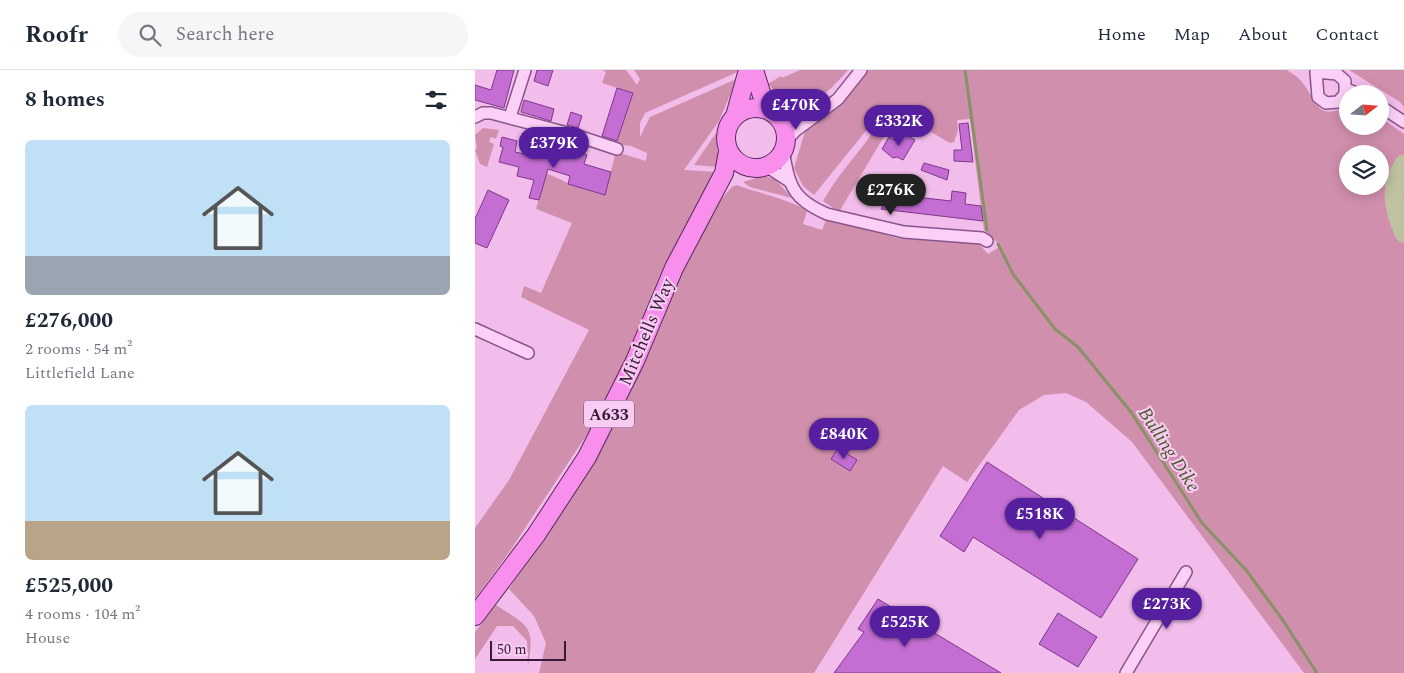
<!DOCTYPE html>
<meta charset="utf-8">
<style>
body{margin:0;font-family:Spectral,serif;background:#f6f6f7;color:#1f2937;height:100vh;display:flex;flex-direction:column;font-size:19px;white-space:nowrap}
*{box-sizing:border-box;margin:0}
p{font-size:16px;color:#747a83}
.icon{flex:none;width:28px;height:28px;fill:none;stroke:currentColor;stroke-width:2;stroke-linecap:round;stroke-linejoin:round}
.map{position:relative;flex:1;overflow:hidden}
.panel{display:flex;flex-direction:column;background:#fff;width:475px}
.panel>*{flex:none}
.needle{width:32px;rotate:73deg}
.buttons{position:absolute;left:864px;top:15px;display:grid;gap:10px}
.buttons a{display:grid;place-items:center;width:50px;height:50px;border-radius:50%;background:#fff;box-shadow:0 2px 12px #0003;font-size:25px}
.scale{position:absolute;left:15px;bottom:12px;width:76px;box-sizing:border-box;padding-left:5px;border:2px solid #361a38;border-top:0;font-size:14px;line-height:18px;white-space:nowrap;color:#361a38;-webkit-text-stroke:4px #f8ccf2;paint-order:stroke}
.price{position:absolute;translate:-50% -42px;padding:0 11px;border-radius:18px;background:#551f9f;color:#fff;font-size:16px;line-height:32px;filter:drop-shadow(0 1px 2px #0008)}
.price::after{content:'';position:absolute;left:50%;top:30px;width:15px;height:11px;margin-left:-8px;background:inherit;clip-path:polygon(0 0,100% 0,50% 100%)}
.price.on{background:#222;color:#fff}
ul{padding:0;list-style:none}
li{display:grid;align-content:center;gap:10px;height:265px;padding:0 25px}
li span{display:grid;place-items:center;height:155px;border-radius:8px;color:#555}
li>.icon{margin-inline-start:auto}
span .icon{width:90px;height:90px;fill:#fffc;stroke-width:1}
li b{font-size:21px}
h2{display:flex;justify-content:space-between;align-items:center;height:60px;padding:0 25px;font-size:21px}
header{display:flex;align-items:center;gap:30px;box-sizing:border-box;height:70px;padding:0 25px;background:#fff;border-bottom:1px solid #e0e1e3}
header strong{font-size:24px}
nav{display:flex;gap:28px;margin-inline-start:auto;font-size:18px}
.search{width:350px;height:45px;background:#f6f6f7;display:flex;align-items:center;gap:12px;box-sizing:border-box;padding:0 18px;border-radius:28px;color:#747a83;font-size:19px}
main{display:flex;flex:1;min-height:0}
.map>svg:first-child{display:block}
</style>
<header>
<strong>Roofr</strong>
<div class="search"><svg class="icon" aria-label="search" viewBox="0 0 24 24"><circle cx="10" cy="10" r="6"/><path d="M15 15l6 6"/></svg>Search here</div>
<nav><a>Home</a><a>Map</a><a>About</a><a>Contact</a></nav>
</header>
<main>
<section class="panel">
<h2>8 homes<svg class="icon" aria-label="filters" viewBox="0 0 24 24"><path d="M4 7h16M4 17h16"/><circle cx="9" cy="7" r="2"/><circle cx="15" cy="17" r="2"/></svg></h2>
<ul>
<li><span style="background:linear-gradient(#bfe0f5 75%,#9aa5b1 0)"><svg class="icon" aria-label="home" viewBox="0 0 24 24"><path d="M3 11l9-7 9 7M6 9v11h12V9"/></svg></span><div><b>£276,000</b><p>2 rooms · 54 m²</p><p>Littlefield Lane</p></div></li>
<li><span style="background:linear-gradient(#bfe0f5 75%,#b9a48a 0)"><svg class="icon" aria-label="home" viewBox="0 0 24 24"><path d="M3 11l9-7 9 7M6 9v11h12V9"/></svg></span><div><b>£525,000</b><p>4 rooms · 104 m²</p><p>House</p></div></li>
</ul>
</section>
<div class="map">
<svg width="929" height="603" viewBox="0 0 929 603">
<rect width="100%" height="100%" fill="#f2bceb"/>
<!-- green -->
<g fill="#d08fad" fill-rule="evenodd">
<path d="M127 0H151L162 15 165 9 159 0H267L170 43 165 53V67L175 47 266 7 265 16H259L244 51 209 100 242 102 134 331 33 484 0 529V458L34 410 114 260 46 227 49 216 66 223 97 153 61 139 71 103 93 113 130 124 141 82 171 91 172 83 156 76 141 74 158 23 127 13 131 2Z"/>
<path d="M325 0H373C357 18 342 35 317 38L293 14 306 6 307 8Z"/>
<path d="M393 0H812C816 3 822 6 825 10 842 28 840 53 872 36V56H905V47L929 64V603H829L657 372 611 332 591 323 569 325 544 340 492 412 468 396 339 603H64L71 573 59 546 34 519 136 356 216 180 241 135 257 117 262 115C282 123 318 130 332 141L328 154 347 160 352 148 422 168 504 174 513 184 526 176 509 160 495 49 482 50 483 60 479 72 475 73 423 43 364 142 348 131C365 100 392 76 408 45L402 47 339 125 328 116 319 98 331 58C361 43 374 27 393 0ZM872 84H905V116H872Z"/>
<path d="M874 0H929V37L925 32Z"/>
<path d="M8 58 24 60 21 69 16 67 14 72 19 74 12 97 5 94 0 80 2 79 0 65Z"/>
<path d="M241 63C241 75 244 85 243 97L219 95Z"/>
<path d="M288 106 300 109 317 128 275 117 268 112Z"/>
<path d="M21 535C54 557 60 555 53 596L52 571 38 556H22L0 589V562Z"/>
</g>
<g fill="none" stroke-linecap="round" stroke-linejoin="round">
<!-- stream -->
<g stroke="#899167" stroke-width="3">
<path d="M490 0 512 160"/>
<path d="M523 174 538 204 580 259 603 277 656 342 727 453 771 500 807 549 842 603"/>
</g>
<!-- river -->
<path stroke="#bec2a0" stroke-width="19" d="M929 94C914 117 918 139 929 163"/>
</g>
<!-- building -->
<g fill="#c46ed3" stroke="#7d388c">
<path d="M22 0H39L29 38 0 30V15L16 20Z"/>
<path d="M62 0H78L73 16 59 11Z"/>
<path d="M142 18 158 23 142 71 127 66Z"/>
<path d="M49 30 79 39 76 51 46 42Z"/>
<path d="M96 42 107 46 103 58 92 55Z"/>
<path d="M493 53 498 92 479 91V80H487L484 54Z"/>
<path d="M428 63 440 70 428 90 422 87 418 88 407 79 414 67 423 72Z"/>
<path d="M27 67 42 71 40 82 58 86 60 80 83 87 84 84 100 88 102 82 112 85 109 94 136 102 130 125 93 114 95 106 73 99 64 130 54 128 59 110 42 106 44 97 24 92 28 77 25 76Z"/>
<path d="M449 93 474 100 472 110 446 100Z"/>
<path d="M13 120 34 130 12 178 0 173V149Z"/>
<path d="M477 121 491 123 490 134 506 136 508 151 406 139 415 124 476 131Z"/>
<path d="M363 378 382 390 375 401 356 389Z"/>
<path d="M512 392 663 489 626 548 498 467 489 482 465 466Z"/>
<path d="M403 529 526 603H359L389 562 383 559Z"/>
<path d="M583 543 622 567 603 597 564 574Z"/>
</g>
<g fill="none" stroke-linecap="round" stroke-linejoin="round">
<defs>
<g id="street">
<path d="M841 2 862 4 870 11V24L863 32 851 33 843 27Z"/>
<path d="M871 19 884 24"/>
<path d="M905 36 929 52"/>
<path d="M0 47 8 43H16L100 65 142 79"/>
<path d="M35 47 50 0"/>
<path d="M303 48 337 47"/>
<path d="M310 72 320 61 363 29 386 0"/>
<path d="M308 80C314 115 317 129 352 144L429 162 507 168 512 171"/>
<path d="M291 96 314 111"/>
<path d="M0 259 53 283"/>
<path d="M651 603 711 502"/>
</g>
<g id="primary">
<path d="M279 0 289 32 296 42"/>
<circle cx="281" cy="68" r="30"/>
<path d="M260 46 273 0"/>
<path d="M0 546 61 465 112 387 160 291 199 198 249 103 253 81"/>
</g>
</defs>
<!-- street casing -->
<use href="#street" stroke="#89548b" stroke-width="14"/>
<!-- primary casing -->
<use href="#primary" stroke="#532958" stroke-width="20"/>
<!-- street -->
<use href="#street" stroke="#fcd0f6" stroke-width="11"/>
<!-- primary -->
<use href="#primary" stroke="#f98fed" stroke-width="18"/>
</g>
<g text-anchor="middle" stroke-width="4" stroke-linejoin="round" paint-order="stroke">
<!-- shield labels -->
<rect fill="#f8ccf2" stroke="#704f70" stroke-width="1" x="109" y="330.5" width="50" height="27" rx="4"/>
<g font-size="16" font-weight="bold" fill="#361a38">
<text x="134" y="350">A633</text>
</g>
<!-- street labels -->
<g font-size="18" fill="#361a38" stroke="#f8ccf2">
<text transform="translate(171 262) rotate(-67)" y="6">Mitchells Way</text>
</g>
<!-- water labels -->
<g font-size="19" font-style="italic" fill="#475a28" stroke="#f8ccf2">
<text transform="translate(695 379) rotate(57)" y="7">Bulling Dike</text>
</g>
</g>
</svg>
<div class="buttons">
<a><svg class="needle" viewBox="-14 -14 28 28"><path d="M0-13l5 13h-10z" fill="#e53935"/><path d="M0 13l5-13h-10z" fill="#747a83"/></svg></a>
<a><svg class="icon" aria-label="layers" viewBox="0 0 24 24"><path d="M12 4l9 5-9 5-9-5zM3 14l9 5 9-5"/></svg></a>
</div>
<div class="scale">50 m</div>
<b class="price" style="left:321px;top:61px">£470K</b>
<b class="price" style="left:424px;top:77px">£332K</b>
<b class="price" style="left:79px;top:99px">£379K</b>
<b class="price on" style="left:416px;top:146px">£276K</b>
<b class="price" style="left:369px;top:390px">£840K</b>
<b class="price" style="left:565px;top:470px">£518K</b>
<b class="price" style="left:692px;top:560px">£273K</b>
<b class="price" style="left:430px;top:578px">£525K</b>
</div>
</main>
